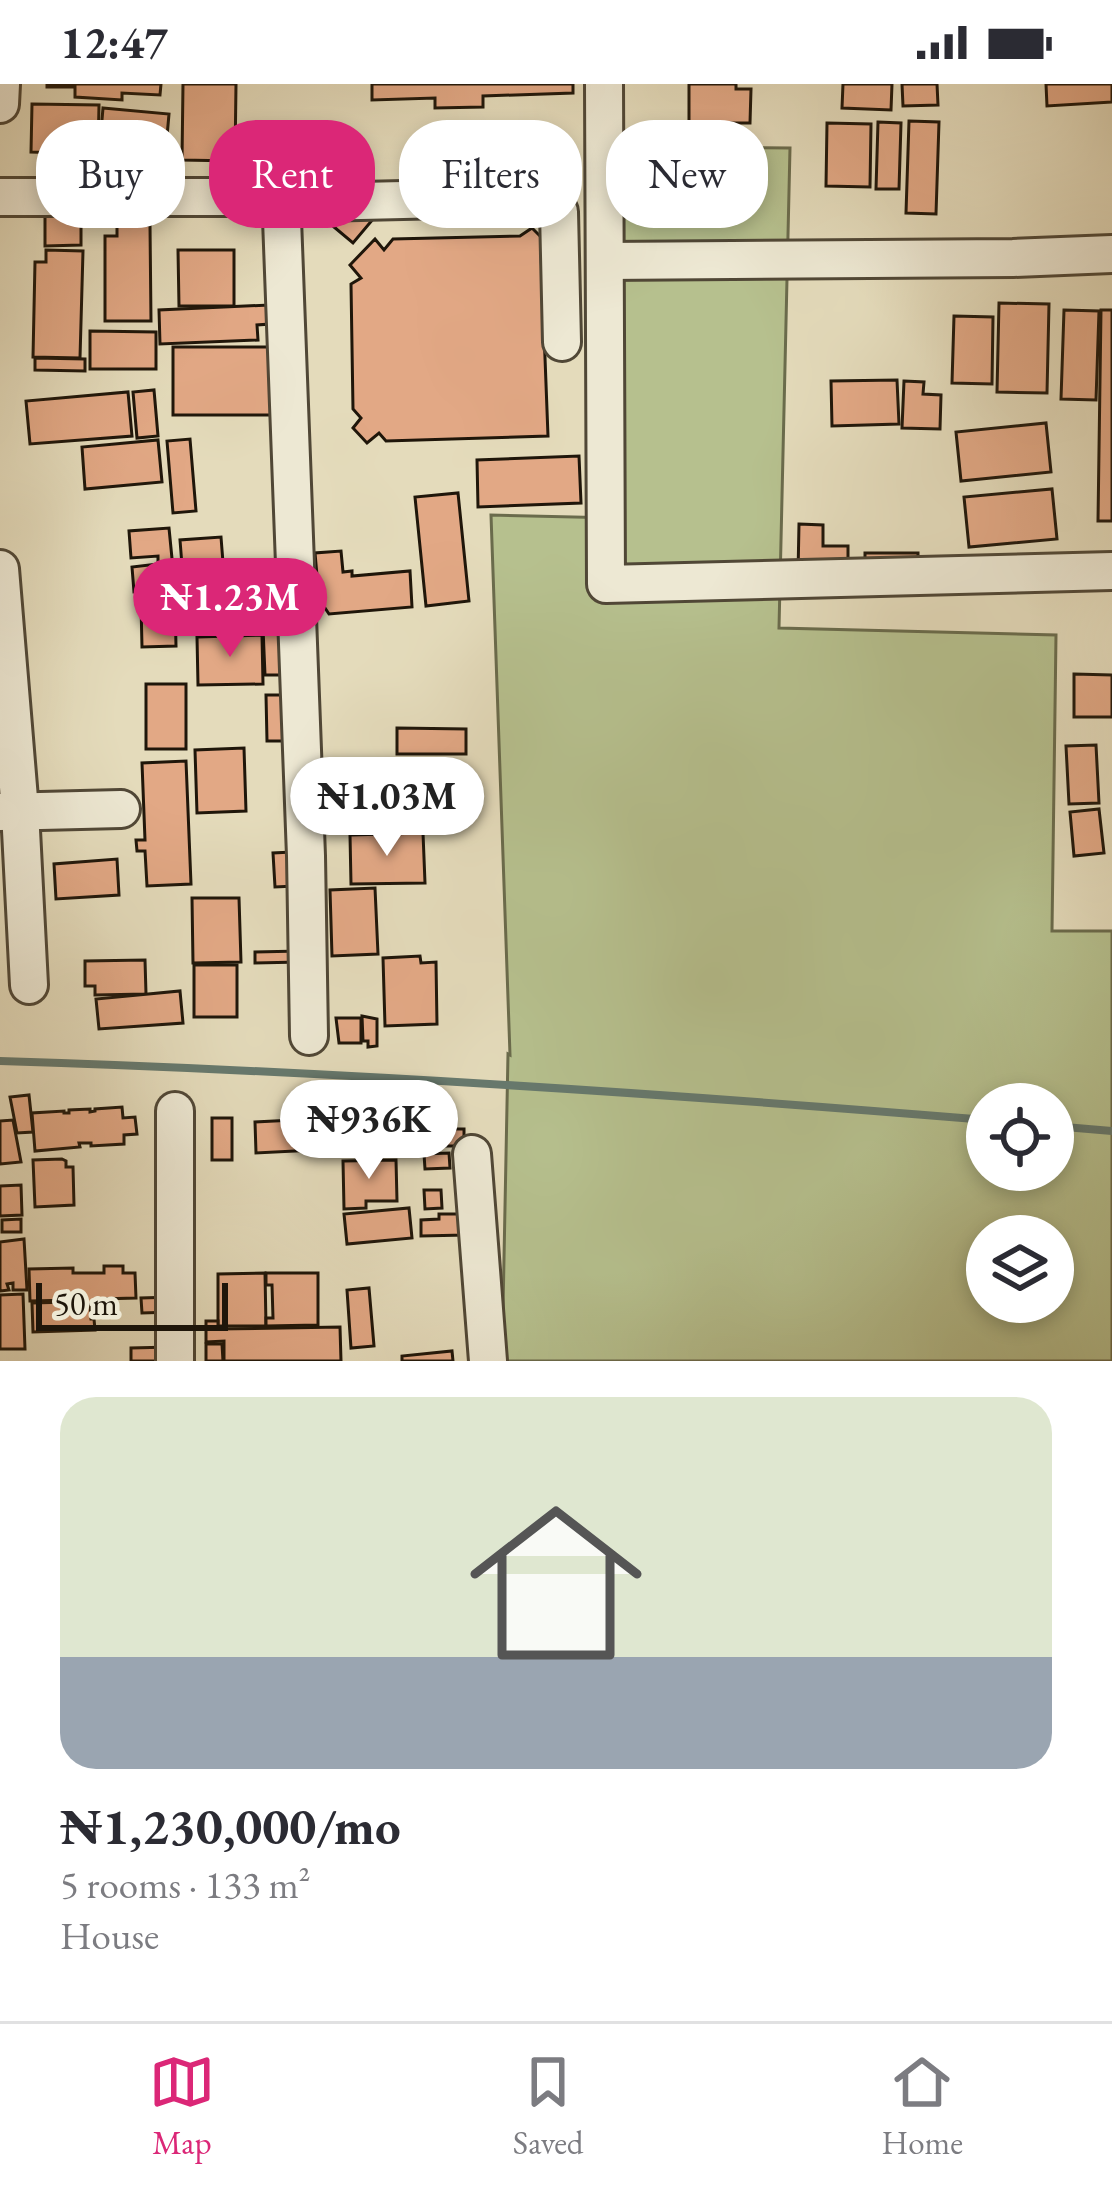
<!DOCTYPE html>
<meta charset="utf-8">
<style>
body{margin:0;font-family:"EB Garamond",serif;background:#f7f7f7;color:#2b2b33;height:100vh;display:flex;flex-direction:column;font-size:45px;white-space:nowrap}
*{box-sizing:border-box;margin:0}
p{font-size:39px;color:#7c7c81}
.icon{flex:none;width:66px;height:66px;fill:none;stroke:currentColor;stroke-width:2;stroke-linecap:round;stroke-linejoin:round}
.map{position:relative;height:1277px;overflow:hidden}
.side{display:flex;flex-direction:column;background:#fff;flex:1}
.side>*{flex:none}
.hud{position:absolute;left:36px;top:36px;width:1041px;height:108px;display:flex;gap:24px}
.controls{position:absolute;left:966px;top:999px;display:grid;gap:24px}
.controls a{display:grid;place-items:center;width:108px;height:108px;border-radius:50%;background:#fff;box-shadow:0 6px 18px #0003;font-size:60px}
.scale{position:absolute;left:36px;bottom:30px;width:192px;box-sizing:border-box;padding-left:12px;border:6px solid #1f160a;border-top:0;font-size:33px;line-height:42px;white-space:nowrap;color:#1f160a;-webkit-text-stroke:9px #ede8d3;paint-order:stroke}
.price{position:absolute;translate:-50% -102px;padding:0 27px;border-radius:42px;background:#fff;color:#222;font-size:39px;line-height:78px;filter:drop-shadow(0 3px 6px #0008)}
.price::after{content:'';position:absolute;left:50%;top:72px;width:36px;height:27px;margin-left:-18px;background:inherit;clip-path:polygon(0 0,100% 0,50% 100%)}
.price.active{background:#db2777;color:#fff}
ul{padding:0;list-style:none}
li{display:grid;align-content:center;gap:24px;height:636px;padding:0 60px}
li+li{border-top:3px solid #e1e1e2}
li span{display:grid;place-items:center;height:372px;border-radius:36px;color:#555}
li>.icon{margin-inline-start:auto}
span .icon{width:216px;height:216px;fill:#fffc;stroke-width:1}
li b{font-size:51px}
.pill{padding:0 42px;border-radius:48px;background:#fff;box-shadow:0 6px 18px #0003;font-size:42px;line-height:108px}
.pill.active{background:#db2777;color:#fff}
.status{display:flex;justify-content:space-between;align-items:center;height:84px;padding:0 60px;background:#fff;direction:ltr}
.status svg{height:33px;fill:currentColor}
.tab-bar{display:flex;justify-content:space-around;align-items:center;height:168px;border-top:3px solid #e1e1e2;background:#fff;font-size:33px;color:#7c7c81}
.tab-bar a{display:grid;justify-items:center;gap:6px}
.tab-bar .active{color:#db2777}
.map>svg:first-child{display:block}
</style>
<div class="status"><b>12:47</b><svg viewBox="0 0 49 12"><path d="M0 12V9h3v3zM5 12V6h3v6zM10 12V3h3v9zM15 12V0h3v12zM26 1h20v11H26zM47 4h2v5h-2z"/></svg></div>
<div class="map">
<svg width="1112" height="1277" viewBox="0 0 1112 1277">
<rect width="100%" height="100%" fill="#e4dbbb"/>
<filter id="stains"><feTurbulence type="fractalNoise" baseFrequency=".00167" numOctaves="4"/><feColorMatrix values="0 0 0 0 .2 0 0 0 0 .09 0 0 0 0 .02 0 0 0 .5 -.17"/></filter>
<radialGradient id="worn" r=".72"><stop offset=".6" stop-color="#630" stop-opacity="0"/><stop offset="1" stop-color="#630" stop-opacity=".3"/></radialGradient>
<!-- green -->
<path fill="#b6c08e" stroke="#6a6b4c" stroke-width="3" fill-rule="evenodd" d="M617 63 790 64 779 544 1056 551 1052 847H1112V1277H502L508 970 510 971 491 431 617 434ZM987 1020H1053V1086H987ZM987 1152H1053V1218H987Z"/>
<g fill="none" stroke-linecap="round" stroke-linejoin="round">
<!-- stream -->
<g stroke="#66796e" stroke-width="8">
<path d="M0 977C329 987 659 1009 987 1036"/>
<path d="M1053 1042 1112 1047"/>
</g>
</g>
<!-- building -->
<g fill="#e2a885" stroke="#1f160a" stroke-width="3">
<path d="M47 0H161L160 11 122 9V16L75 13V3H47Z"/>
<path d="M183 0H236L235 77 182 76Z"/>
<path d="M372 0H573V9L483 12V23L435 24V14L372 16Z"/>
<path d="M689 0H736V5H751L750 39H689Z"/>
<path d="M843 0H892L891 26 842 24Z"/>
<path d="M902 0H937L938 21 903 22Z"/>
<path d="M1046 0H1112V18L1047 22Z"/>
<path d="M32 20 99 21 98 70 31 68Z"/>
<path d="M103 24 169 30 165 75 99 70Z"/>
<path d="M909 37 939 38 936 130 906 129Z"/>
<path d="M878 38 901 39 899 105H876Z"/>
<path d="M827 39 871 40 870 103 826 102Z"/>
<path d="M248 54 292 55 291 86 247 85Z"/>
<path d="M355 118 374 134 353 159 334 143Z"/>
<path d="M45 131H81V161L45 162Z"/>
<path d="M117 141H150L151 237H105V152H117Z"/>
<path d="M532 144 550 162 541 169 548 352 386 357 379 349 367 359 353 344 361 334 353 325 351 200 361 194 350 181 375 155 384 166 393 155 520 152Z"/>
<path d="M46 166 83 167 80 274 33 273 35 178H46Z"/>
<path d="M178 166H234V222H179Z"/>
<path d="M999 219 1049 220 1047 309 997 308Z"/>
<path d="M269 221 270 240 257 241 258 256 160 260 159 226Z"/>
<path d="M1064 226 1099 227 1096 316 1061 315Z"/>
<path d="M1101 226H1112V437H1098Z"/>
<path d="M954 232 993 233 992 300 952 299Z"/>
<path d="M90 247 156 248V285H90Z"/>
<rect x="173" y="263" width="100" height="68"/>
<path d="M35 274 85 275V287L35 286Z"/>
<path d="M897 296 899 340 832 342 831 297Z"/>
<path d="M904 297 924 298 923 310 941 311 940 345 902 344Z"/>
<path d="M154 306 158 352 137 354 133 308Z"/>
<path d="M128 308 132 352 30 360 26 317Z"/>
<path d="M1046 339 1051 388 961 397 956 348Z"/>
<path d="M190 355 196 427 173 429 167 357Z"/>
<path d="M158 356 162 398 85 405 82 363Z"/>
<path d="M579 372 581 419 478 423 477 376Z"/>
<path d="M1052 405 1057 455 969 463 964 413Z"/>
<path d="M458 409 469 517 426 522 415 413Z"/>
<path d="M799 440 823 441V462H848V490H798Z"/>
<path d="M169 444 175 505 134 508 132 483 158 480V472L131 474 129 447Z"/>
<path d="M221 453 226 517 185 520 180 456Z"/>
<path d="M341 467 343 488 352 487V492L410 487 412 523 329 530 319 515 315 469Z"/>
<rect x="865" y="469" width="53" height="19"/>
<path d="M175 518 176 562 142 563 141 519Z"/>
<path d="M180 521 206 522V541H180Z"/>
<path d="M263 544H283L285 591H265Z"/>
<path d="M262 551 263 600 198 601 197 553Z"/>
<path d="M1074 590 1112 591V633H1074Z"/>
<rect x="146" y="600" width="40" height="65"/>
<path d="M266 611H286L287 657H267Z"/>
<path d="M397 644 466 645V670H397Z"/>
<path d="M1096 661 1099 719 1069 720 1066 662Z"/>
<path d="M244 664 246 727 197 729 195 666Z"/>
<path d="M186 677 191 800 147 802 145 767H137L136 756H145L142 679Z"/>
<path d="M1099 725 1104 769 1074 772 1070 728Z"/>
<path d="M423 749 425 799 351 800 350 751Z"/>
<path d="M292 768 295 802 275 803 273 769Z"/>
<path d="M117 775 119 811 56 815 54 780Z"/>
<path d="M375 804 378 870 332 872 330 806Z"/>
<path d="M192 814H239L241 878 193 879Z"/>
<path d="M300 867V878L255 879V868Z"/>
<path d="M420 872 421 879 436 878 437 940 385 942 383 874Z"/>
<path d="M145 876 146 910 95 911V902H85V877Z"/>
<rect x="194" y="881" width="43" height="52"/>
<path d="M180 907 183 939 99 945 96 915Z"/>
<path d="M362 932 377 935V962L368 963V957H363Z"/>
<path d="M336 934H361V959H339Z"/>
<path d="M29 1011 33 1048 17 1049 10 1013Z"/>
<path d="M122 1023 123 1034 135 1033 137 1050 124 1051V1060L91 1062V1059H79L80 1063 35 1067 32 1029 64 1027V1029H69V1026L90 1025V1028L95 1027V1025Z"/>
<path d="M374 1031 375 1067 344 1069 343 1032Z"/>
<rect x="212" y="1034" width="20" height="42"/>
<path d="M333 1034 334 1065 256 1069 255 1038Z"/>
<path d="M13 1036 21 1078 0 1080V1037Z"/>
<rect x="431" y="1045" width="33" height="17"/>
<path d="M449 1069 450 1084 425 1085 424 1070Z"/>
<path d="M62 1075 66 1077V1083H73L74 1121 35 1123 33 1076Z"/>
<path d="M396 1076 397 1117H366V1124L344 1125 343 1077Z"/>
<path d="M21 1101 22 1131 0 1132V1102Z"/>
<path d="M424 1106H441L442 1124 425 1125Z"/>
<path d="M409 1124 412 1154 347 1160 344 1130Z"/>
<path d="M439 1130H465V1151L421 1152V1136L439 1135Z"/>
<path d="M21 1135V1148H2V1136Z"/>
<path d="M24 1155 27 1206H13V1199L7 1200 9 1206 0 1207V1158Z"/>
<path d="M104 1182H123V1189H135L136 1214 99 1215 100 1220 71 1221V1216L30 1217 29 1185 73 1184V1189H104Z"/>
<path d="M265 1189 266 1242H218V1190Z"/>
<path d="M266 1189H318V1241L266 1242V1234H273L272 1201H266Z"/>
<path d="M369 1204 374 1262 351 1264 347 1206Z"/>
<path d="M23 1210 25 1265H0V1211Z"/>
<path d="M173 1213V1228L142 1229 141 1214Z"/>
<path d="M69 1218V1222L90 1221 91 1235H94L95 1246 33 1248 32 1219Z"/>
<path d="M206 1237H218V1245L340 1243 341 1277H224V1257L206 1258Z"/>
<path d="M206 1260H222L223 1277H206Z"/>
<path d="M170 1263V1277H131V1264Z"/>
<path d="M452 1267 453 1277H402V1272Z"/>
</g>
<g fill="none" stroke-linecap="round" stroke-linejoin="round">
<defs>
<g id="minor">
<path d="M604 0 606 500 1112 487"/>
<path d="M0 20 1 0"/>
<path d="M0 113H261L275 119 282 135 306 772 309 952"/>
<path d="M275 119 535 113 559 128 562 258"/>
<path d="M606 177 1013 174 1112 170"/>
<path d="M0 485 20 727 29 901"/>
<path d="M0 728 121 725"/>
<path d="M472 1070 488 1277"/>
<path d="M175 1277V1027"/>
</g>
</defs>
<!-- minor casing -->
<use href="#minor" stroke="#504736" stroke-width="42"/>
<!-- minor -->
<use href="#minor" stroke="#ede8d3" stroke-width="36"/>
</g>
<rect width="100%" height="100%" filter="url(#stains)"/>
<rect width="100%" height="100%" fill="url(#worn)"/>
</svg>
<div class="controls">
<a><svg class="icon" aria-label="locate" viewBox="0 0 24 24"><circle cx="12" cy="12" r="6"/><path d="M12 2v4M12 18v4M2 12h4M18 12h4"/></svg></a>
<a><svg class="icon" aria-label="layers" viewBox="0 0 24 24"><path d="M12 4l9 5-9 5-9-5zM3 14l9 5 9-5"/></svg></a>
</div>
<div class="scale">50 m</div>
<b class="price active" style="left:230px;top:576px">₦1.23M</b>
<b class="price" style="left:387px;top:775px">₦1.03M</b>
<b class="price" style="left:369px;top:1098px">₦936K</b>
<div class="hud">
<a class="pill">Buy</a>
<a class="pill active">Rent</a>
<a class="pill">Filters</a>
<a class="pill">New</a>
</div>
</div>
<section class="side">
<ul>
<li><span style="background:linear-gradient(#dfe7d0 70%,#9aa5b1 0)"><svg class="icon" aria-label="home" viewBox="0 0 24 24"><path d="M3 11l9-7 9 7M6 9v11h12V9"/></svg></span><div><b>₦1,230,000/mo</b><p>5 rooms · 133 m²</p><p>House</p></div></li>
</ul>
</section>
<nav class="tab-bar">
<a class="active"><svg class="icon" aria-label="map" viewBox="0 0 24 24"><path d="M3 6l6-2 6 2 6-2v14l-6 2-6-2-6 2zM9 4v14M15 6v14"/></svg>Map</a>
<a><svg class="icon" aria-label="saved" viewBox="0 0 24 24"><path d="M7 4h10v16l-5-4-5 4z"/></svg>Saved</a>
<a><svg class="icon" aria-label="home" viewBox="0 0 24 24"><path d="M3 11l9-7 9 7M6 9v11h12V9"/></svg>Home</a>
</nav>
